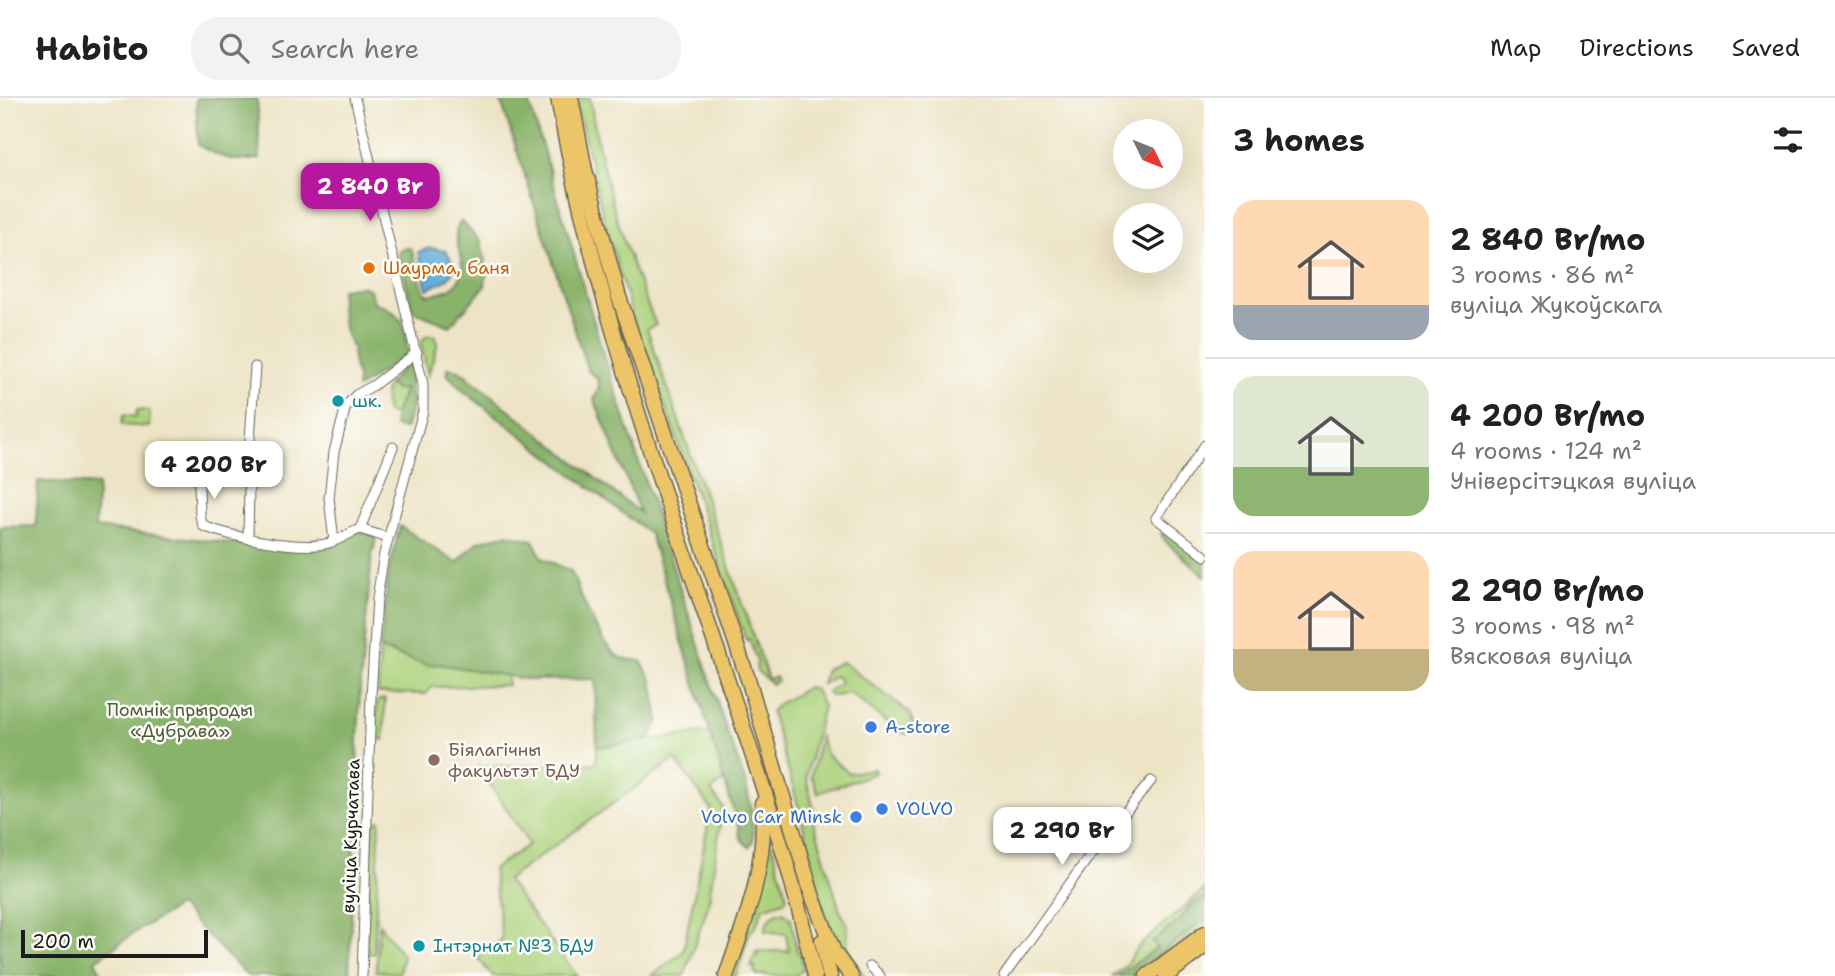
<!DOCTYPE html>
<meta charset="utf-8">
<style>
body{margin:0;font-family:"Shantell Sans",sans-serif;background:#f2f2f2;color:#202124;height:100vh;display:flex;flex-direction:column;font-size:26px;white-space:nowrap}
*{box-sizing:border-box;margin:0}
p{font-size:23px;color:#757577}
.icon{flex:none;width:38px;height:38px;fill:none;stroke:currentColor;stroke-width:2;stroke-linecap:round;stroke-linejoin:round}
.map{position:relative;flex:1;overflow:hidden}
.sheet{display:flex;flex-direction:column;background:#fff;width:630px}
.sheet>*{flex:none}
.needle{width:46px;rotate:133deg}
.tools{position:absolute;left:1113px;top:21px;display:grid;gap:14px}
.tools a{display:grid;place-items:center;width:70px;height:70px;border-radius:50%;background:#fff;box-shadow:0 7px 28px #0002;font-size:35px}
.scale{position:absolute;left:21px;bottom:18px;width:187px;box-sizing:border-box;padding-left:7px;border:4px solid #1c1c1c;border-top:0;font-size:19px;line-height:24px;white-space:nowrap;color:#1c1c1c;-webkit-text-stroke:5px #fdfcf7;paint-order:stroke}
.price{position:absolute;translate:-50% -60px;padding:0 16px;border-radius:14px;background:#fff;color:#222;font-size:23px;line-height:46px;filter:drop-shadow(0 2px 4px #0008)}
.price::after{content:'';position:absolute;left:50%;top:42px;width:21px;height:16px;margin-left:-10px;background:inherit;clip-path:polygon(0 0,100% 0,50% 100%)}
.price.selected{background:#b5179e;color:#fff}
ul{padding:0;list-style:none}
li{display:flex;align-items:center;gap:21px;height:175px;padding:0 28px}
li+li{border-top:2px solid #e0e0e0}
li span{display:grid;place-items:center;flex:none;width:196px;height:140px;border-radius:21px;color:#555}
li>.icon{margin-inline-start:auto}
span .icon{width:84px;height:84px;fill:#fffc;stroke-width:1}
li b{font-size:30px}
h2{display:flex;justify-content:space-between;align-items:center;height:84px;padding:0 28px;font-size:30px}
header{display:flex;align-items:center;gap:42px;box-sizing:border-box;height:98px;padding:0 35px;background:#fff;border-bottom:2px solid #e0e0e0}
header strong{font-size:33px}
nav{display:flex;gap:38px;margin-inline-start:auto;font-size:24px}
.search{width:490px;height:63px;background:#f2f2f2;display:flex;align-items:center;gap:18px;box-sizing:border-box;padding:0 24px;border-radius:28px;color:#757577;font-size:26px}
main{display:flex;flex:1;min-height:0}
.map>svg:first-child{display:block}
</style>
<header>
<strong>Habito</strong>
<div class="search"><svg class="icon" aria-label="search" viewBox="0 0 24 24"><circle cx="10" cy="10" r="6"/><path d="M15 15l6 6"/></svg>Search here</div>
<nav><a>Map</a><a>Directions</a><a>Saved</a></nav>
</header>
<main>
<div class="map">
<svg width="1205" height="878" viewBox="0 0 1205 878">
<rect width="100%" height="100%" fill="#fdfcf7"/>
<filter id="ink" filterUnits="userSpaceOnUse"><feTurbulence type="fractalNoise" baseFrequency=".0143" numOctaves="2"/><feDisplacementMap in="SourceGraphic" scale="14" xChannelSelector="R" yChannelSelector="G"/><feConvolveMatrix kernelMatrix="1 2 1 2 8 2 1 2 1" color-interpolation-filters="sRGB"/></filter>
<filter id="wash" filterUnits="userSpaceOnUse"><feTurbulence type="fractalNoise" baseFrequency=".00686" numOctaves="4" result="noise"/><feDisplacementMap in="SourceGraphic" scale="28" xChannelSelector="R" yChannelSelector="G"/><feGaussianBlur stdDeviation="1.57" result="paint"/><feColorMatrix in="noise" values="0 0 0 0 0 0 0 0 0 0 0 0 0 0 0 0 0 1.4 0 .05"/><feComposite in="paint" operator="in"/></filter>
<g filter="url(#wash)">
<rect width="100%" height="100%" fill="#ede4c6"/>
<!-- green -->
<g fill="#acd17b" stroke="#64764c" stroke-width="2">
<path d="M575 0H590C601 78 625 155 656 227L647 231 768 581 776 579 777 583 772 586 757 573 756 567 758 566 749 541 746 542 645 249 640 244 604 122Z"/>
<path d="M428 237 435 238 438 245 428 277 421 247 423 241Z"/>
<path d="M389 285 395 292 405 290 395 317 387 315C384 303 383 296 389 285Z"/>
<path d="M137 312 150 313 149 329 122 327 123 317 136 319Z"/>
<path d="M380 551 426 567 440 566 506 577 508 587 432 589 426 596 378 595Z"/>
<path d="M842 564 910 615 913 625 907 636 899 634 851 596C841 594 834 603 827 594L841 585 836 578 822 586 826 571Z"/>
<path d="M808 589 815 592 823 608 806 678 815 717 812 718 840 813 848 827 847 850 864 878H858C824 843 815 770 802 723 793 687 782 651 771 614L777 607Z"/>
<path d="M385 601 384 642 376 639 377 605 379 602Z"/>
<path d="M710 634 725 682 711 693 723 709 708 808 684 878H651L683 854 711 711 675 661 507 782 577 878H492L478 860 502 841 493 771 529 746 479 669 596 665 597 649Z"/>
<path d="M820 639 827 657 849 675 874 671 875 675 818 695 811 678Z"/>
<path d="M380 722 374 856 368 855 366 844 373 725Z"/>
<path d="M768 733 787 799 784 803 763 810 755 830 750 833 736 878H729Z"/>
<path d="M1205 791V799L1180 822 1158 849 1119 878H1113L1125 868 1137 850Z"/>
<path d="M777 814H783L791 820 797 853 800 854 803 865 802 872 795 878 757 877 754 873 755 868 751 869 754 859H758V856L755 855 758 853H789L786 836 765 833 768 822Z"/>
<path d="M1205 822V828L1137 878H1130Z"/>
<path d="M379 826 403 858 399 875 376 873Z"/>
</g>
<!-- forest -->
<g fill="#89b36b" stroke="#526844" stroke-width="2">
<path d="M196 0H257L260 60C237 66 218 59 198 47Z"/>
<path d="M500 0H528L602 251 727 634C742 673 754 702 753 743L749 749C742 743 739 740 739 731L650 436 461 291 447 276 448 270 459 272 640 415 594 301 599 290 597 280 588 273Z"/>
<path d="M461 123 481 144 487 170 485 188 450 228 413 213 398 153 406 150H411L424 194 429 197C436 195 445 193 451 190 479 171 444 142 461 123Z"/>
<path d="M362 188 370 192 374 204C406 217 404 225 408 256L357 291C359 272 350 266 353 250 341 231 340 213 341 191Z"/>
<path d="M410 262 412 309 405 331 394 328 395 317 405 291 395 292 389 285Z"/>
<path d="M38 383 98 387 95 430 231 445 324 448 359 433 377 439 372 457 360 590 349 878H247L179 808 137 833 95 863 103 878H0V429L36 428Z"/>
<path d="M400 428 457 465 477 444 507 436 533 442 542 460 571 473C578 492 602 550 619 559 625 562 635 562 641 563L652 583 659 622 649 642 597 649 595 581 530 582 440 566 426 567 380 551 389 473Z"/>
<path d="M1164 432 1205 464V478L1165 443 1161 436Z"/>
<path d="M1205 799V821L1130 878H1118L1157 850 1152 844 1179 823 1189 809Z"/>
</g>
<!-- water -->
<path fill="#62aeda" stroke="#3f657b" stroke-width="2" d="M430 150 446 153C462 175 447 184 427 191L418 154Z"/>
</g>
<g filter="url(#ink)">
<g fill="none" stroke-linecap="round" stroke-linejoin="round">
<defs>
<g id="minor">
<path d="M355 0 423 286V313L384 456 377 500 371 599 362 878"/>
<path d="M1205 347 1156 420 1205 458"/>
<path d="M198 353 200 418 203 428C232 439 300 453 329 445 340 442 349 435 360 431L388 440"/>
<path d="M360 431 393 349"/>
<path d="M248 438 250 341 255 269"/>
<path d="M334 443 329 400 334 354 346 308 356 297 374 287 417 254"/>
<path d="M870 868 880 878"/>
<path d="M1004 878 1088 760 1151 683"/>
</g>
<g id="highway">
<path d="M558 0C603 258 706 500 782 750 795 792 805 835 815 878"/>
<path d="M571 0 585 72 618 196 749 584 812 797 834 854 851 878"/>
<path d="M822 843 830 878"/>
<path d="M726 878C746 823 768 764 762 705"/>
<path d="M1147 878 1205 835"/>
<path d="M1166 878 1205 848"/>
</g>
</defs>
<!-- minor casing -->
<use href="#minor" stroke="#656258" stroke-width="11"/>
<!-- highway casing -->
<use href="#highway" stroke="#656258" stroke-width="17"/>
<!-- minor -->
<use href="#minor" stroke="#fff" stroke-width="9"/>
<!-- highway -->
<use href="#highway" stroke="#edc569" stroke-width="14"/>
</g>
</g>
<!-- markers -->
<circle fill="#e8710a" stroke="#fdfcf7" stroke-width="2.5" cx="369" cy="170" r="7"/>
<g fill="#0f9aa8" stroke="#fdfcf7" stroke-width="2.5">
<circle cx="338" cy="303" r="7"/>
<circle cx="419" cy="848" r="7"/>
</g>
<g fill="#3f7fe0" stroke="#fdfcf7" stroke-width="2.5">
<circle cx="871" cy="629" r="7"/>
<circle cx="882" cy="711" r="7"/>
<circle cx="856" cy="719" r="7"/>
</g>
<circle fill="#8d6e63" stroke="#fdfcf7" stroke-width="2.5" cx="434" cy="662" r="7"/>
<g text-anchor="middle" stroke-width="5" stroke-linejoin="round" paint-order="stroke">
<!-- food labels -->
<g font-size="18" fill="#c56008" stroke="#fdfcf7" text-anchor="start">
<text x="383" y="176">Шаурма, баня</text>
</g>
<!-- culture labels -->
<g font-size="18" fill="#0d838f" stroke="#fdfcf7" text-anchor="start">
<text x="352" y="309">шк.</text>
<text x="433" y="854">Інтэрнат №3 БДУ</text>
</g>
<!-- park labels -->
<g font-size="18" fill="#4e5b3d" stroke="#fdfcf7">
<text x="180" y="618">Помнік прыроды<tspan x="180" dy="21">«Дубрава»</tspan></text>
</g>
<!-- shop labels -->
<g font-size="18" fill="#366cbe" stroke="#fdfcf7" text-anchor="start">
<text x="885" y="635">А-store</text>
<text x="896" y="717">VOLVO</text>
<text x="842" y="725" text-anchor="end">Volvo Car Minsk</text>
</g>
<!-- education labels -->
<g font-size="18" fill="#785e54" stroke="#fdfcf7" text-anchor="start">
<text x="448" y="658">Біялагічны<tspan x="448" dy="21">факультэт БДУ</tspan></text>
</g>
<!-- street labels -->
<g font-size="18" fill="#1c1c1c" stroke="#fdfcf7">
<text transform="translate(351 738) rotate(-88)" y="6">вуліца Курчатава</text>
</g>
</g>
</svg>
<div class="tools">
<a><svg class="needle" viewBox="-14 -14 28 28"><path d="M0-13l5 13h-10z" fill="#e53935"/><path d="M0 13l5-13h-10z" fill="#757577"/></svg></a>
<a><svg class="icon" aria-label="layers" viewBox="0 0 24 24"><path d="M12 4l9 5-9 5-9-5zM3 14l9 5 9-5"/></svg></a>
</div>
<div class="scale">200 m</div>
<b class="price selected" style="left:370px;top:125px">2 840 Br</b>
<b class="price" style="left:214px;top:403px">4 200 Br</b>
<b class="price" style="left:1062px;top:769px">2 290 Br</b>
</div>
<section class="sheet">
<h2>3 homes<svg class="icon" aria-label="filters" viewBox="0 0 24 24"><path d="M4 7h16M4 17h16"/><circle cx="9" cy="7" r="2"/><circle cx="15" cy="17" r="2"/></svg></h2>
<ul>
<li><span style="background:linear-gradient(#ffd9b3 75%,#9aa5b1 0)"><svg class="icon" aria-label="home" viewBox="0 0 24 24"><path d="M3 11l9-7 9 7M6 9v11h12V9"/></svg></span><div><b>2 840 Br/mo</b><p>3 rooms · 86 m²</p><p>вуліца Жукоўскага</p></div></li>
<li><span style="background:linear-gradient(#dfe7d0 65%,#8fb573 0)"><svg class="icon" aria-label="home" viewBox="0 0 24 24"><path d="M3 11l9-7 9 7M6 9v11h12V9"/></svg></span><div><b>4 200 Br/mo</b><p>4 rooms · 124 m²</p><p>Універсітэцкая вуліца</p></div></li>
<li><span style="background:linear-gradient(#ffd9b3 70%,#c2b280 0)"><svg class="icon" aria-label="home" viewBox="0 0 24 24"><path d="M3 11l9-7 9 7M6 9v11h12V9"/></svg></span><div><b>2 290 Br/mo</b><p>3 rooms · 98 m²</p><p>Вясковая вуліца</p></div></li>
</ul>
</section>
</main>
